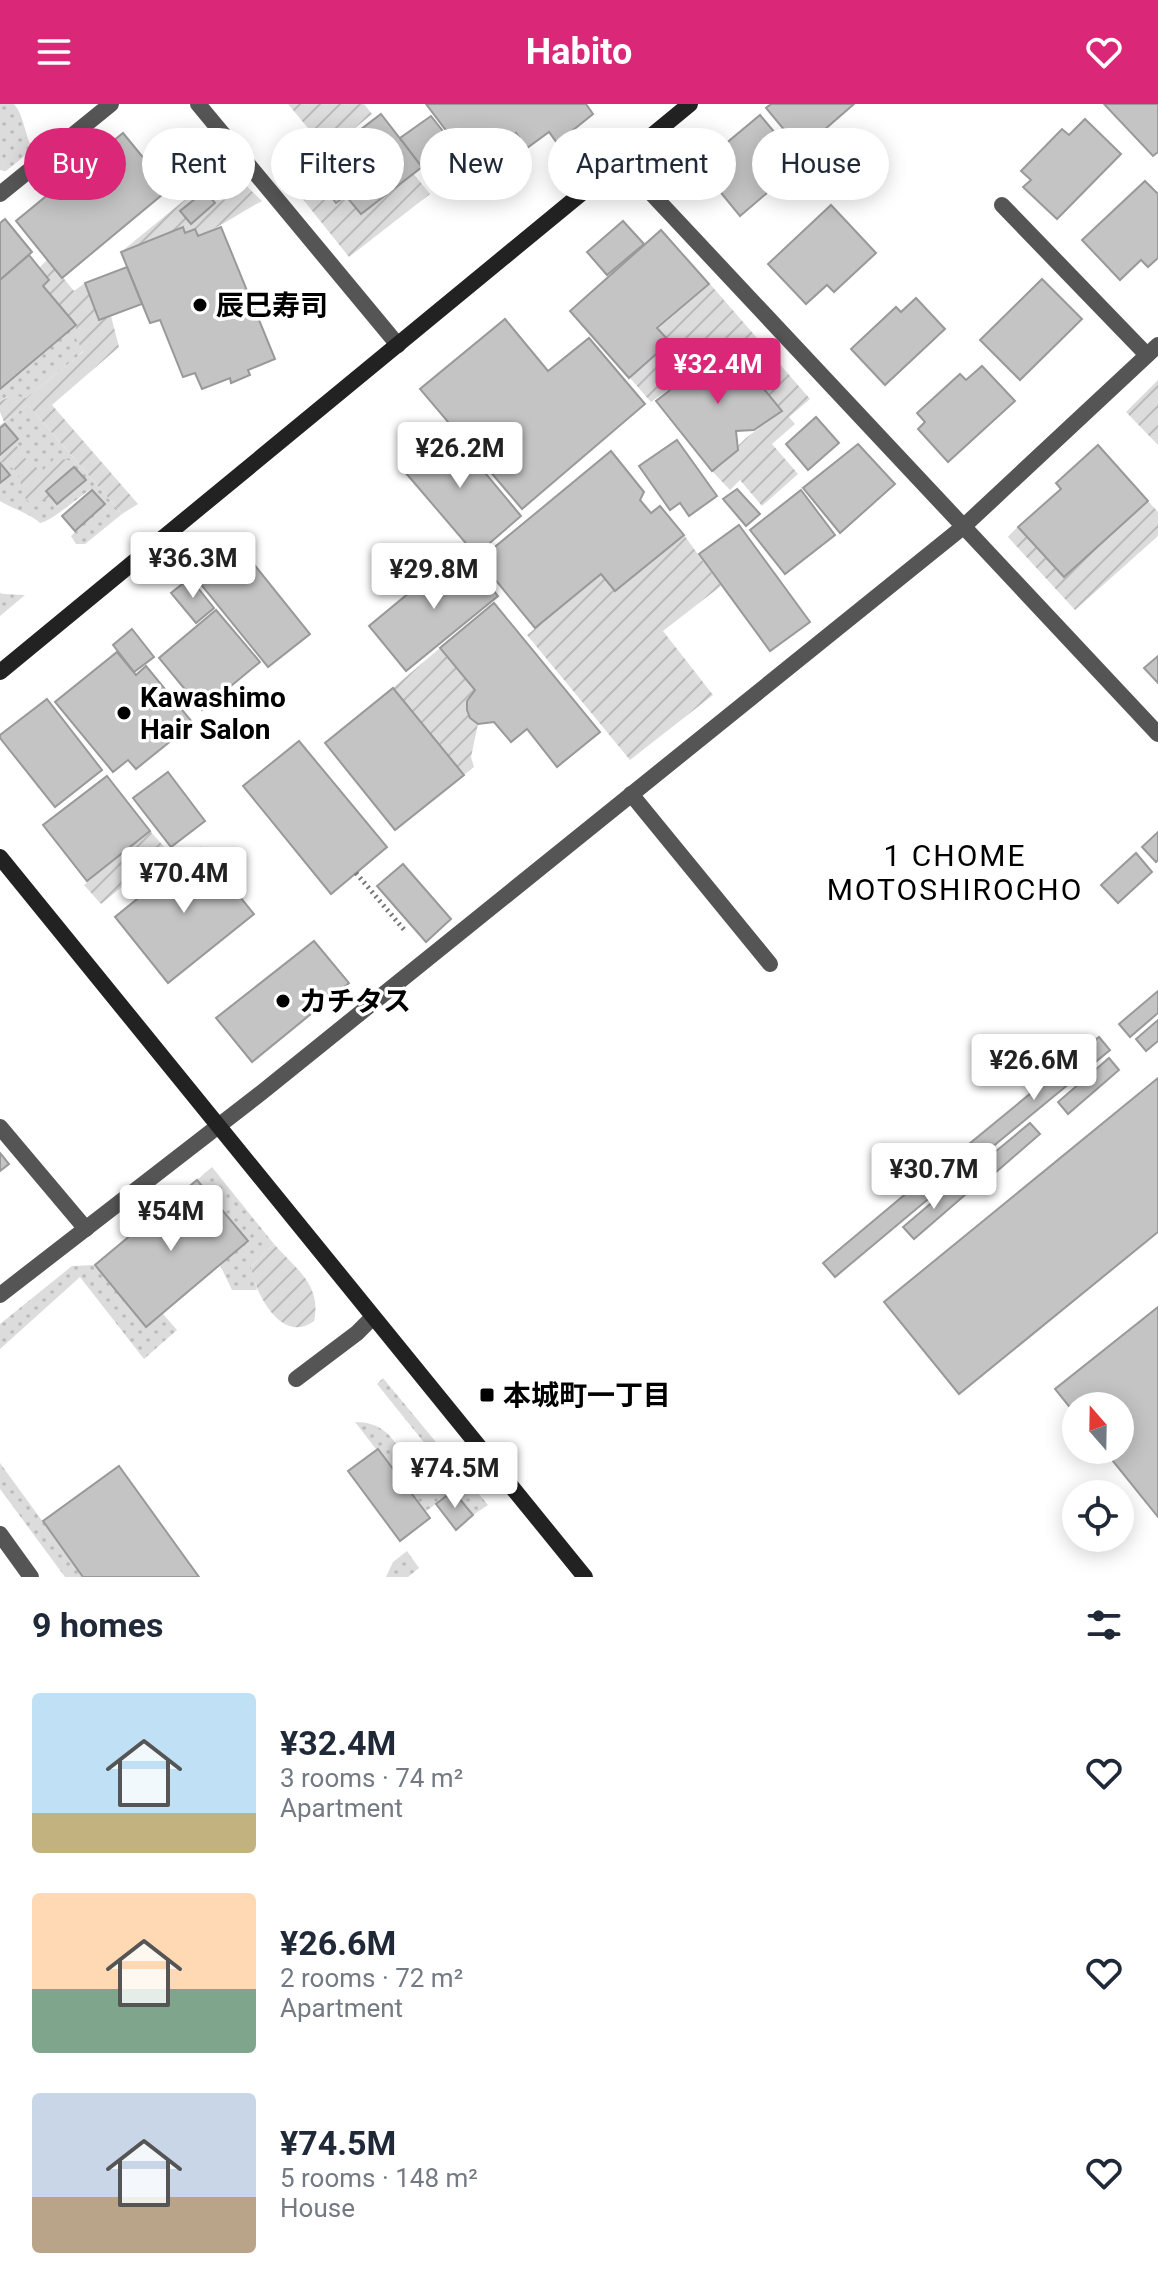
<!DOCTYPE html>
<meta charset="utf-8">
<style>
body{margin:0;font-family:Roboto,"Noto Sans JP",sans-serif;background:#f6f6f7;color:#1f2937;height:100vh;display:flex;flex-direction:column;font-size:30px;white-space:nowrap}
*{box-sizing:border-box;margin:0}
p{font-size:26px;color:#747a83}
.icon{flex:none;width:44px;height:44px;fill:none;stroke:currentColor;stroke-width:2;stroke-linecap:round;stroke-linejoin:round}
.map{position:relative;height:1473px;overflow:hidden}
.drawer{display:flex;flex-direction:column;background:#fff;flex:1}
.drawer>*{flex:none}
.banner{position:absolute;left:24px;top:24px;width:1110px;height:72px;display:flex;gap:16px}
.needle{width:52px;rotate:340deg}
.buttons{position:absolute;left:1062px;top:1288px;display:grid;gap:16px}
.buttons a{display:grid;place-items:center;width:72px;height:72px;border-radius:50%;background:#fff;box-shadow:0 4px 20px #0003;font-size:40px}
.price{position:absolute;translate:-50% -68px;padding:0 18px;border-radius:8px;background:#fff;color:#222;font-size:26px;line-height:52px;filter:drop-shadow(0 2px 4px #0008)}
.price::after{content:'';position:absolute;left:50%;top:48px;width:24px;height:18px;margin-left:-12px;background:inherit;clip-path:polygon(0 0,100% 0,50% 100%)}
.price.on{background:#db2777;color:#fff}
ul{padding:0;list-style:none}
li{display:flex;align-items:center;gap:24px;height:200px;padding:0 32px}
li span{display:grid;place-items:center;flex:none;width:224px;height:160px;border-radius:8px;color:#555}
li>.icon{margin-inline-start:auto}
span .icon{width:96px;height:96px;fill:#fffc;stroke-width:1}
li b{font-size:34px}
h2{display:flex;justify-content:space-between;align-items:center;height:96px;padding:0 32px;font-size:34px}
.pill{padding:0 28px;border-radius:36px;background:#fff;box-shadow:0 4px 20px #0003;font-size:28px;line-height:72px}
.pill.on{background:#db2777;color:#fff}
header{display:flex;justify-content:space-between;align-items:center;height:104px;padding:0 32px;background:#db2777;color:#fff;font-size:36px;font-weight:700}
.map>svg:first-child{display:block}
</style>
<header><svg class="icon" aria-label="menu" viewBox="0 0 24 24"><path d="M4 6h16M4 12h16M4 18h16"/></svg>Habito<svg class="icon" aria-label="heart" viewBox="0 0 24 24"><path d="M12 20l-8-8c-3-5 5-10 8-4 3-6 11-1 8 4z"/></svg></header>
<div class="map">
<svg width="1158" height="1473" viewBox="0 0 1158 1473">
<defs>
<pattern id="grass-dots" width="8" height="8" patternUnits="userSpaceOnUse" patternTransform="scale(2)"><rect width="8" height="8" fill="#dcdcdc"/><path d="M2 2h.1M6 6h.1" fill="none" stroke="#bbb" stroke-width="1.8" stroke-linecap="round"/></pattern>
<pattern id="garden-furrows" width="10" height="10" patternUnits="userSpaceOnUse" patternTransform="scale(2)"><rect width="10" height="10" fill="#dcdcdc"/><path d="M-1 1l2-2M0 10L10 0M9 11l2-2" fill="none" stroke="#bbb"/></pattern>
</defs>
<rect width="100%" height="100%" fill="#fff"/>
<!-- grass -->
<g fill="url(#grass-dots)">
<path d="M0 0H14C25 13 24 31 33 45L6 67 0 66Z"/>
<path d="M76 221V234L83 247 77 253 26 294 7 293 0 297V285Z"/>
<path d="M28 301 122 410 85 440H76L71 432 104 400 91 385C79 393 50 418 40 419 29 409 13 405 0 397V321Z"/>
<path d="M0 489 3 490 25 491 0 512Z"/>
<path d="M212 1063 274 1140 251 1163 257 1186H232L220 1161 248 1137 197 1076Z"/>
<path d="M95 1161 145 1223 162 1209 177 1226 144 1255 80 1173 0 1245V1220L72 1162Z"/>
<path d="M383 1274 488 1401 473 1411 453 1387 425 1408 355 1318C401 1318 398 1362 423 1370 429 1371 436 1371 442 1371L447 1367 377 1280Z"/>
<path d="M0 1359 83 1473H65L0 1385Z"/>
<path d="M407 1447 419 1464 408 1473H386L393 1458Z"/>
</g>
<!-- garden -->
<g fill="url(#garden-furrows)">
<path d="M288 0H364L372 10 327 47Z"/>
<path d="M317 41 325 53 310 65 336 99 346 92 361 110 413 69 430 90 349 153 282 69Z"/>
<path d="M226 62 262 97C239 109 221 123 198 132L195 126 185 129 182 124 121 148Z"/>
<path d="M48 155 74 187 85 179 98 216 111 212 119 243 52 301 138 400 122 410 28 301 4 318 0 308V297L13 291 26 294 83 248 76 234V221L43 182 49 175 39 164Z"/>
<path d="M710 180 810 295 789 313 795 320 772 340 798 370 762 402 740 376 730 386 712 367 746 334 782 307 724 245 651 298 630 274 670 239 658 225Z"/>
<path d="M1158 276V341L1126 308Z"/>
<path d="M14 338 28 358 42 367 55 354 69 356 74 363 46 386 51 394C19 406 26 391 17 367L0 357V351Z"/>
<path d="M1148 397 1158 408V432L1075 506 1008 433 1018 423 1064 473Z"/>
<path d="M684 431 721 482 663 527 713 591 630 656 527 531 601 470 616 487Z"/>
<path d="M440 544 475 586C466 599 464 609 478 620L471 653 474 663 464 671 393 584Z"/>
<path d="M150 727 167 746 101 800 84 781Z"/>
<path d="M274 1140C296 1165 322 1181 314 1217 282 1241 255 1190 251 1163Z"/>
</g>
<!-- building -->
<g fill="#c4c4c4" stroke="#999" stroke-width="2">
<path d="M426 0H586L593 10 557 39 549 28 527 44 516 29 473 62Z"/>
<path d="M771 0H854L801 46 766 4Z"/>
<path d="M1104 0H1158V48L1153 52Z"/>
<path d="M381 10 422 63 361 110 346 92 336 99 309 65Z"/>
<path d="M760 11 801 60 740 112 699 62Z"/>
<path d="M431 12 453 40 422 63 400 34Z"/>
<path d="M1085 15 1121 50 1057 115 1023 83 1031 76 1021 67 1062 25 1069 31Z"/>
<path d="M123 29 169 85 62 174 16 117Z"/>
<path d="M1145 77 1158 90V154L1148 163 1141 156 1120 176 1082 136Z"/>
<path d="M205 87 215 99 191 120 180 107Z"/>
<path d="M831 101 876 149 834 188 827 181 806 200 768 160Z"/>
<path d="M5 115 32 148 0 176V119Z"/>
<path d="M623 117 644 140 607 171 587 148Z"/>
<path d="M183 123 185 129 195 125 198 132 221 123 275 255 248 266 250 271 231 279 230 274 202 285 195 269 183 273 160 216 150 219 121 148Z"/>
<path d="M661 126 709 180 657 224 670 238 629 274 570 207Z"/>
<path d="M29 151 49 176 43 182 76 221 0 285V176Z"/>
<path d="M127 163 142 200 99 216 85 179Z"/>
<path d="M1042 175 1082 215 1020 276 980 236Z"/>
<path d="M916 194 945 225 885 281 851 245 896 203 901 208Z"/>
<path d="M505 215 548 267 589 234 645 300 522 405 420 285Z"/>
<path d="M728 241 782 307 754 326 736 327 738 346 712 367 656 297Z"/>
<path d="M982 262 1015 297 948 358 918 325 925 318 917 309 960 270 966 276Z"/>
<path d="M816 313 839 339 808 366 786 340Z"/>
<path d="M5 320 18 335 0 351V324Z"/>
<path d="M446 322 521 412 476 451 399 361Z"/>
<path d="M677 336 717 392 689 412 680 399 670 406 639 362Z"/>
<path d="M858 340 895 380 840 429 803 384Z"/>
<path d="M1098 341 1148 397 1064 473 1018 423 1061 385 1056 379Z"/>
<path d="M611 347 644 388 640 396 651 409 660 402 684 431 615 487 601 470 535 524 479 456Z"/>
<path d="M0 359 10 371 0 379Z"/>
<path d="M74 363 86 376 57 400 46 387Z"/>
<path d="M737 385 760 410 746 422 723 395Z"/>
<path d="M92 386 105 400 75 427 62 412Z"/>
<path d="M801 386 835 431 785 470 750 426Z"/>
<path d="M739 421 810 518 770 547 699 450Z"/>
<path d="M232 433 310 530 268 563 190 467Z"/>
<path d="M461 446 498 492 406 567 369 522Z"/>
<path d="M190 474 214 504 196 519 171 489Z"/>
<path d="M494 499 600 628 557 663 527 625 511 638 494 618 478 620 470 614 467 606V597L475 586 440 544Z"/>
<path d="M216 506 260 558 202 606 159 554Z"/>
<path d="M132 525 154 553 134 568 113 541Z"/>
<path d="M117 548 136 571 146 562 193 619 136 665 128 656 113 668 55 598Z"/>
<path d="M1158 552V579L1144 564Z"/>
<path d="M393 584 464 671 395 726 325 639Z"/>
<path d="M47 595 102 666 55 703 0 634V631Z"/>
<path d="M299 637 387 743 331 790 243 682Z"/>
<path d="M168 668 205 717 171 743 133 694Z"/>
<path d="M107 672 150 727 87 777 43 721Z"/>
<path d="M1158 728V756L1156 758 1142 743Z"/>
<path d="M200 744 254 810 168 879 115 813Z"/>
<path d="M1136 749 1152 768 1118 799 1101 781Z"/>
<path d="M403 760 451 815 426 838 377 782Z"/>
<path d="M314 837 349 879 252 958 216 914Z"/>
<path d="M1158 887V909L1130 933 1119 920Z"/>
<path d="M1158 916V937L1146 947 1136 935Z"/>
<path d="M1099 933 1110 946 968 1063 957 1050Z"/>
<path d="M1109 954 1119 966 1068 1010 1058 998Z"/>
<path d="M1158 974V1128L959 1290 884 1198Z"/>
<path d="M1030 1019 1040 1030 989 1074 978 1062Z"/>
<path d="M0 1049 9 1060 0 1067Z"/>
<path d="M945 1057 957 1071 835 1173 823 1159Z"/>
<path d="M197 1076 248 1137 146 1223 95 1161Z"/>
<path d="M955 1079 965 1091 914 1135 903 1123Z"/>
<path d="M1158 1203V1413L1104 1346H1120V1302H1076V1311L1055 1285Z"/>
<path d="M378 1345 430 1414 400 1437 348 1367Z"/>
<path d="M119 1362 168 1430 199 1473H83L43 1417Z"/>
<path d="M453 1387 473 1411 456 1426 436 1400Z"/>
</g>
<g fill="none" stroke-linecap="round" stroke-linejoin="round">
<!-- path -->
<path stroke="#777" stroke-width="5" stroke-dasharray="2 4" stroke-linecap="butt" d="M356 769 406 828"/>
<!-- lane -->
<g stroke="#555" stroke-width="16">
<path d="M1002 101 1147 251"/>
<path d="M631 690 770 860"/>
<path d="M296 1275 357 1229 373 1213"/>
</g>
<!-- street -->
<g stroke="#555" stroke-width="16">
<path d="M198 0 398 241"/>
<path d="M621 57 1158 630"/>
<path d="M0 90 111 0"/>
<path d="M0 1023 86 1125"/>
<path d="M0 1191 261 989 963 423 1158 241"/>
<path d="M0 1430 31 1473"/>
</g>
<!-- secondary -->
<g stroke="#222" stroke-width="16">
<path d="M0 568 690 0"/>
<path d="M0 753 585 1473"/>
</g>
</g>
<!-- markers -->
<g fill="#000" stroke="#fff" stroke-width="3">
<circle cx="200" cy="201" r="8"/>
<circle cx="124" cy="609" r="8"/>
<circle cx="283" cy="897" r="8"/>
<rect x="479" y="1283" width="16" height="16" rx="4"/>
</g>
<g text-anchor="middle" stroke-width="7" stroke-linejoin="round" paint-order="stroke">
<!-- poi labels -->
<g font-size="28" font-weight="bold" fill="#000" stroke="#fff" text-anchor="start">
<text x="216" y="211">辰巳寿司</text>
<text x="140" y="603">Kawashimo<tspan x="140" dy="32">Hair Salon</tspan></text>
<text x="299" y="907">カチタス</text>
<text x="503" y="1301">本城町一丁目</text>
</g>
<!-- neighbourhood labels -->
<g font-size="30" letter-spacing="2" fill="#000" stroke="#fff">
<text x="955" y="762">1 CHOME<tspan x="955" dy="34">MOTOSHIROCHO</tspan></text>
</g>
</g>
</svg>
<div class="buttons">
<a><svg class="needle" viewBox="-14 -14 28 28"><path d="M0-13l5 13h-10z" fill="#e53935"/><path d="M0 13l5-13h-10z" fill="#747a83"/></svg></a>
<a><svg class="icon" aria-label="locate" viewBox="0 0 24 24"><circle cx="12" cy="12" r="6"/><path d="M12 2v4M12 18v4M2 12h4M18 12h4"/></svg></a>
</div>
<b class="price on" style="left:718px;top:302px">¥32.4M</b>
<b class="price" style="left:460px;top:386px">¥26.2M</b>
<b class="price" style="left:193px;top:496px">¥36.3M</b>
<b class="price" style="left:434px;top:507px">¥29.8M</b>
<b class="price" style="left:184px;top:811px">¥70.4M</b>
<b class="price" style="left:1034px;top:998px">¥26.6M</b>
<b class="price" style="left:934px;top:1107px">¥30.7M</b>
<b class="price" style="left:171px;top:1149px">¥54M</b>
<b class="price" style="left:455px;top:1406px">¥74.5M</b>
<div class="banner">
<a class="pill on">Buy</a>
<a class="pill">Rent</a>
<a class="pill">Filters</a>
<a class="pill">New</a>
<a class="pill">Apartment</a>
<a class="pill">House</a>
</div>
</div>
<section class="drawer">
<h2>9 homes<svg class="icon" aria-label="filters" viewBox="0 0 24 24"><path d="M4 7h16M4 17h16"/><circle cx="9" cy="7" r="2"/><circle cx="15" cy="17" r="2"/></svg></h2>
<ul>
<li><span style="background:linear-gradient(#bfe0f5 75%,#c2b280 0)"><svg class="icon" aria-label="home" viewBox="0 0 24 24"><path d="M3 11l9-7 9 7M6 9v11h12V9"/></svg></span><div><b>¥32.4M</b><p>3 rooms · 74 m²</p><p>Apartment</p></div><svg class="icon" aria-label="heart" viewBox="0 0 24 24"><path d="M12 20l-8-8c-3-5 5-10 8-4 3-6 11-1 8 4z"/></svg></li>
<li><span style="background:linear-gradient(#ffd9b3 60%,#7fa58c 0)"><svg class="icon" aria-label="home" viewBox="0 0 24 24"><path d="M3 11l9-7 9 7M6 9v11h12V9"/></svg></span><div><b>¥26.6M</b><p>2 rooms · 72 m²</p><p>Apartment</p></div><svg class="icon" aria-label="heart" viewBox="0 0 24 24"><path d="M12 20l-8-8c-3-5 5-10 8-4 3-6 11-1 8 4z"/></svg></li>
<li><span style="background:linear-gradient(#c9d6e8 65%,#b9a48a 0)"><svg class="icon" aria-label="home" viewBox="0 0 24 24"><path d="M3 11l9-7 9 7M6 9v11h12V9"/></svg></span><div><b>¥74.5M</b><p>5 rooms · 148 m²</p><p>House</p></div><svg class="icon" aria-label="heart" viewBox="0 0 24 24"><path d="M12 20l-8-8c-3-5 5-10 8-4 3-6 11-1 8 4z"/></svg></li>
</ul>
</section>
